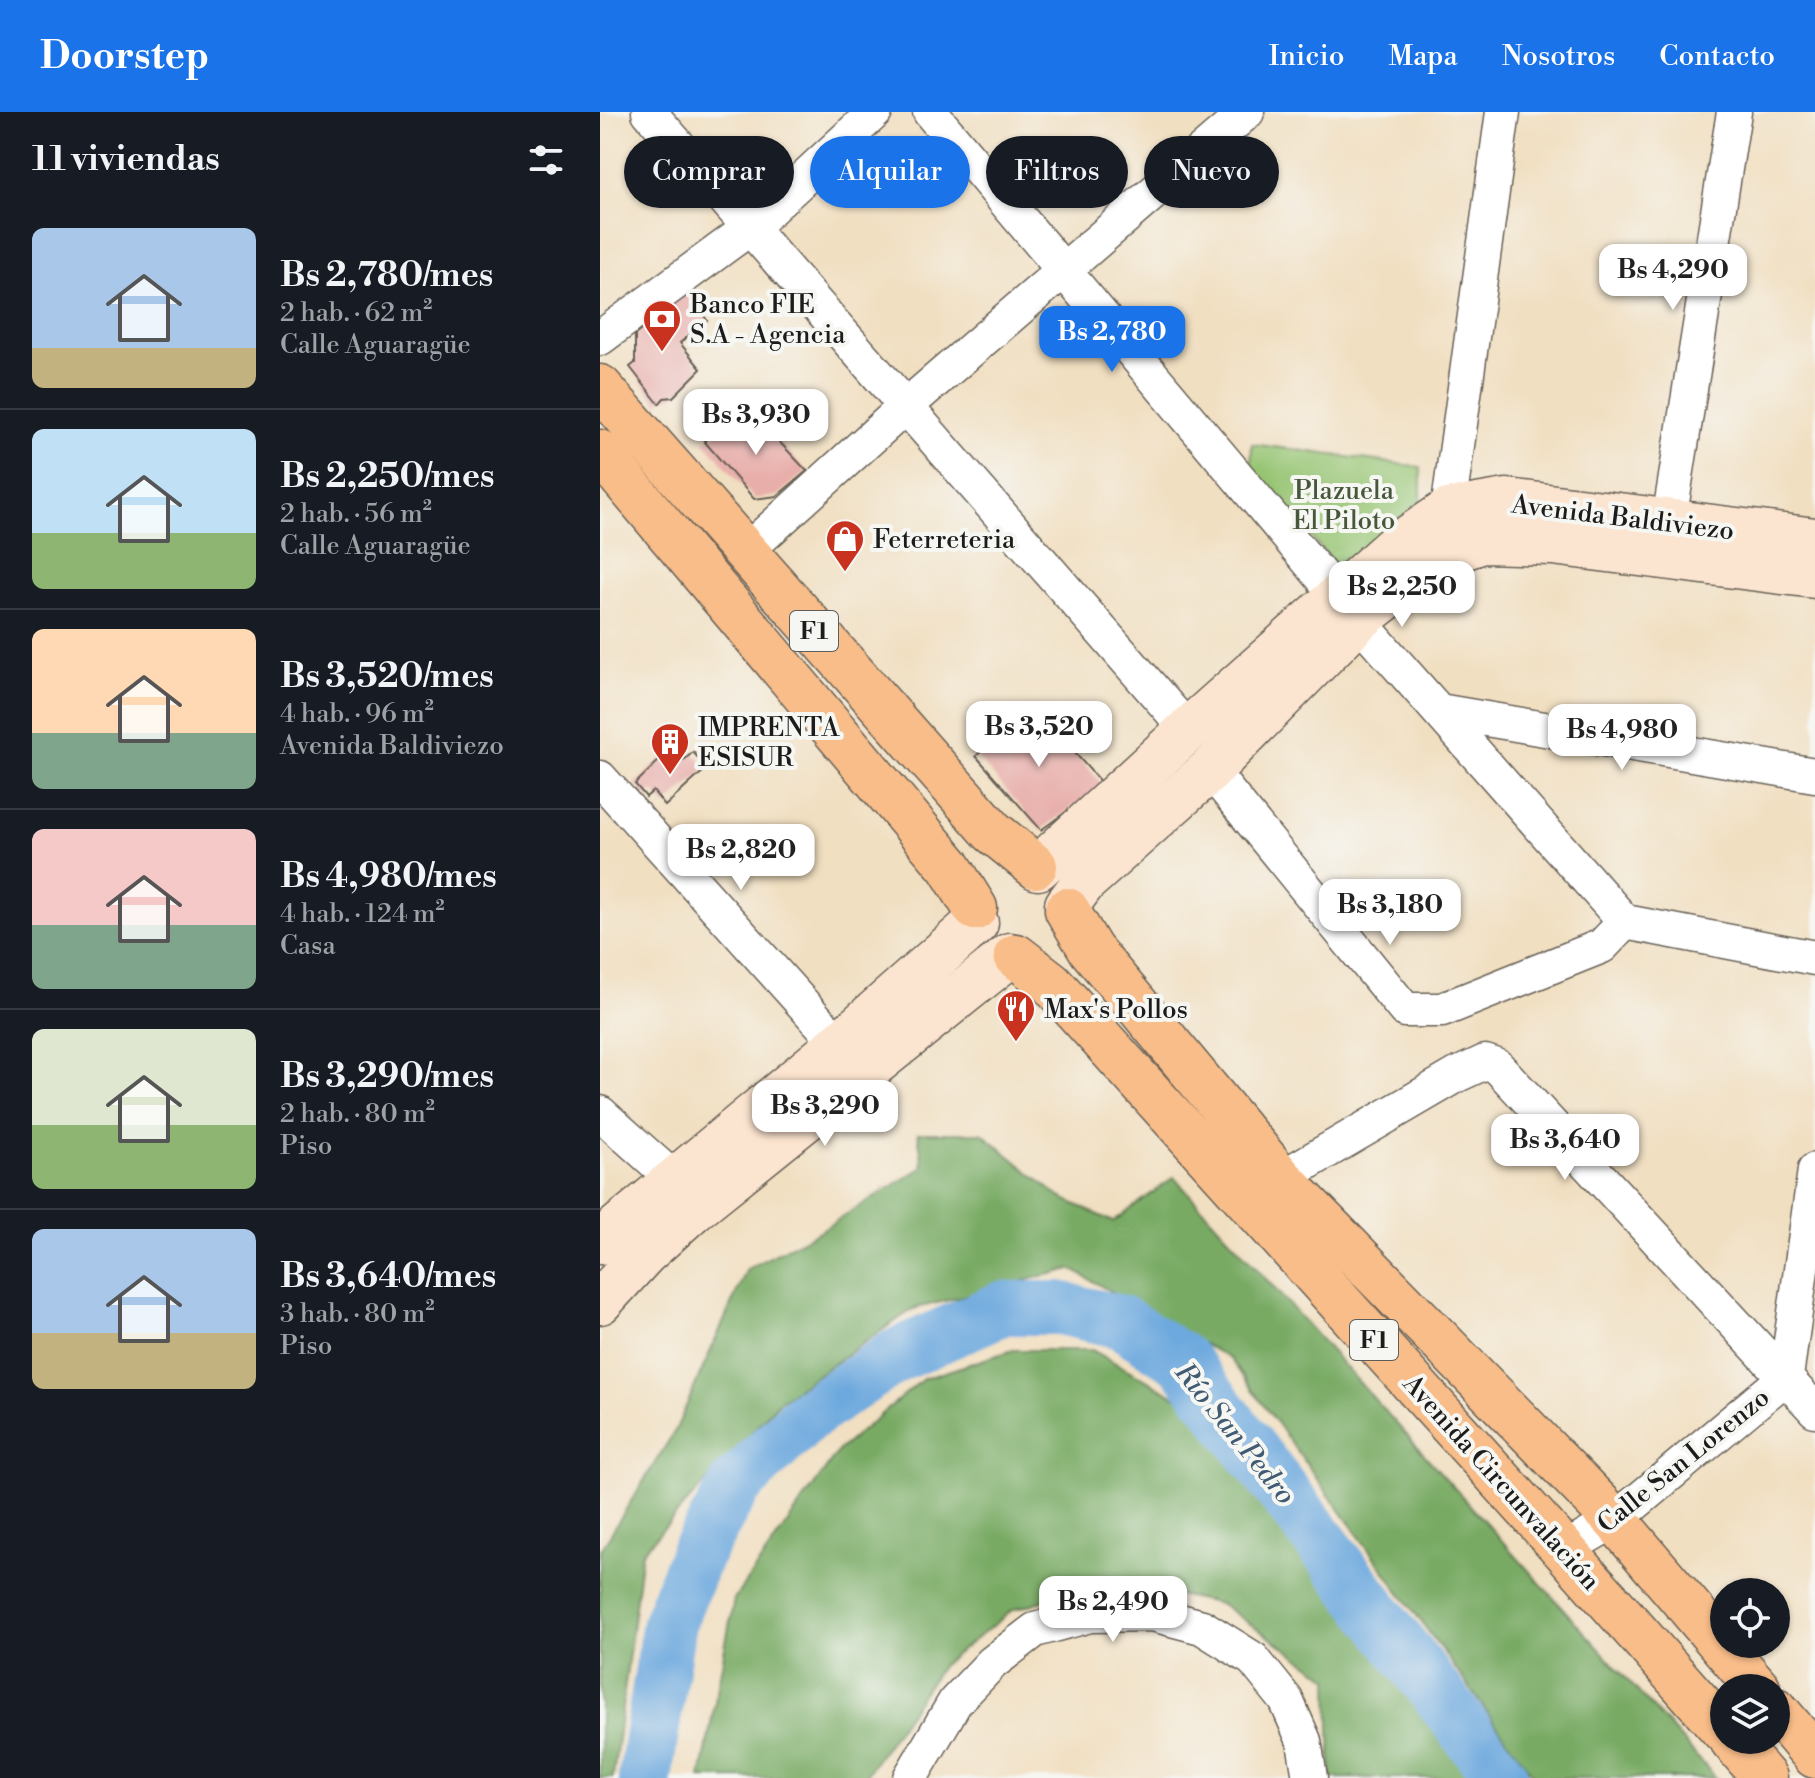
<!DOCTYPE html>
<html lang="es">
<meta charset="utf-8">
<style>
body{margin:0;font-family:"Libre Bodoni",serif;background:#20242c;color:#f1f3f6;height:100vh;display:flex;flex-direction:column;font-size:30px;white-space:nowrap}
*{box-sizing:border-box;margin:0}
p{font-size:26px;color:#9ea1a6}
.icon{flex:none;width:44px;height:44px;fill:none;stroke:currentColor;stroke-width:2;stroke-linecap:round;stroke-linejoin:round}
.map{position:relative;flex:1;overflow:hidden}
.side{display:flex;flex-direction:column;background:#171b24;width:600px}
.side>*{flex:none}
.hud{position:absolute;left:24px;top:24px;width:760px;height:72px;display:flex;gap:16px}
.fabs{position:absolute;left:1110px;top:1466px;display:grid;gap:16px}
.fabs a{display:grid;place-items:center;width:80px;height:80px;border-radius:50%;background:#171b24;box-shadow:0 2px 6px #0004;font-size:40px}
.price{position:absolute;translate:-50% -68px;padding:0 18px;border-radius:16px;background:#fff;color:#222;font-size:26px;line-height:52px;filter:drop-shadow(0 2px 4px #0008)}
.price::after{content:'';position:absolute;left:50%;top:48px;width:24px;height:18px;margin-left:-12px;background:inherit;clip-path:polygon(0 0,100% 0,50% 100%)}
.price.active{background:#1a73e8;color:#fff}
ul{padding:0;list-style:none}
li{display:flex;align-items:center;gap:24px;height:200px;padding:0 32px}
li+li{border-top:2px solid #363941}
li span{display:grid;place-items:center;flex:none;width:224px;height:160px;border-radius:12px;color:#555}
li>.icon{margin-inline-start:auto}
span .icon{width:96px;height:96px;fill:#fffc;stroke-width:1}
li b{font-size:34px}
h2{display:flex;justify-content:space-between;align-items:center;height:96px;padding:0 32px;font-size:34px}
.tag{padding:0 28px;border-radius:36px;background:#171b24;box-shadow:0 2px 6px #0004;font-size:28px;line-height:72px}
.tag.active{background:#1a73e8;color:#fff}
header{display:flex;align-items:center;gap:48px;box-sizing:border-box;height:112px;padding:0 40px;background:#1a73e8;color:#fff}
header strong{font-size:38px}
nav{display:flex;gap:44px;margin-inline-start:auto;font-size:28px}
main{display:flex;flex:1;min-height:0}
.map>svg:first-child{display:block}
</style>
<header>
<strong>Doorstep</strong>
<nav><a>Inicio</a><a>Mapa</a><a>Nosotros</a><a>Contacto</a></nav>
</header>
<main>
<section class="side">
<h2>11 viviendas<svg class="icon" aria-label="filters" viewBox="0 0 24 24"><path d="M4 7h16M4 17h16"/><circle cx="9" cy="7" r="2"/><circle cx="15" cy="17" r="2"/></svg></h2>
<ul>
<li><span style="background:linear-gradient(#a9c7e8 75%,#c2b280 0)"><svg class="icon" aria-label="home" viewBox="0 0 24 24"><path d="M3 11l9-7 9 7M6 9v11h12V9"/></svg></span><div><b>Bs 2,780/mes</b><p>2 hab. · 62 m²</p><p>Calle Aguaragüe</p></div></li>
<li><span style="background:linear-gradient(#bfe0f5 65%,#8fb573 0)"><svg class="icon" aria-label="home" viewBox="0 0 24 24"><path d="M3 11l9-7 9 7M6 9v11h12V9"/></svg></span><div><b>Bs 2,250/mes</b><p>2 hab. · 56 m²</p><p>Calle Aguaragüe</p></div></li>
<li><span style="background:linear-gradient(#ffd9b3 65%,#7fa58c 0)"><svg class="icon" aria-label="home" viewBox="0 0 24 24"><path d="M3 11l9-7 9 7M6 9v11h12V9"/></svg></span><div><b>Bs 3,520/mes</b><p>4 hab. · 96 m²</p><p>Avenida Baldiviezo</p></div></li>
<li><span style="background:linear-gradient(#f6c9c9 60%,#7fa58c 0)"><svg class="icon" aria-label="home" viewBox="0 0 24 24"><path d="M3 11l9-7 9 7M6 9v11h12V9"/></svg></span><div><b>Bs 4,980/mes</b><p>4 hab. · 124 m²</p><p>Casa</p></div></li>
<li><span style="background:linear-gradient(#dfe7d0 60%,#8fb573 0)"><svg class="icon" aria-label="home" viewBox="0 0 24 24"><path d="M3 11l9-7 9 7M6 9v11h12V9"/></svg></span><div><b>Bs 3,290/mes</b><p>2 hab. · 80 m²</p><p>Piso</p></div></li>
<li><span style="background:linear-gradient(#a9c7e8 65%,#c2b280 0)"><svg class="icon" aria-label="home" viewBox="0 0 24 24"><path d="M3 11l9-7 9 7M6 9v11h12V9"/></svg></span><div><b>Bs 3,640/mes</b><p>3 hab. · 80 m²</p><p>Piso</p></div></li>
</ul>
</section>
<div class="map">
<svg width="1215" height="1666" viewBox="0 0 1215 1666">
<rect width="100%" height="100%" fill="#f6f6f2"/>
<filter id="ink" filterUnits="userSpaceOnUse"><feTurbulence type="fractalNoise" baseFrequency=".0125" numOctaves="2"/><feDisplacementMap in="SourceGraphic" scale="16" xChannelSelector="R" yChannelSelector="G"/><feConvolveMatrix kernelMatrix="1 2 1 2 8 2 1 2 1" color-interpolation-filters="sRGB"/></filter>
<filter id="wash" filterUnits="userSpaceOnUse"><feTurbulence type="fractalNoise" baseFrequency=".006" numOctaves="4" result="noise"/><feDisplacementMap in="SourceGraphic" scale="32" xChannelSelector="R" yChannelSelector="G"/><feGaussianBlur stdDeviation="1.8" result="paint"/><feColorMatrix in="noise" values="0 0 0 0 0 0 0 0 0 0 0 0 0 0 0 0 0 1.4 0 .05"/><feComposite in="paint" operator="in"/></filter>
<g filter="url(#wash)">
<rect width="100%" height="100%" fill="#f1dfc1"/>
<!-- green -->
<path fill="#96c472" stroke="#597047" stroke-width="2" d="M652 332 821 355V389L740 458 651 357Z"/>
<!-- forest -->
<g fill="#78aa64" stroke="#4a6340" stroke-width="2">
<path d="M318 1021H382L458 1084 513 1110 574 1065 1116 1666H935L630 1247 471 1157 313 1197 181 1288 42 1440 13 1666H0V1439L76 1317 147 1157 218 1120 323 1055Z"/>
<path d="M413 1238H492L579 1286 763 1524 881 1666H731L729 1566 621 1492 508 1469 413 1498 342 1553 264 1666H101L134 1487 239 1338 323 1267Z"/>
</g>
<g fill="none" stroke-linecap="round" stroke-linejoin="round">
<!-- river -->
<path stroke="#6da9de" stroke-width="54" d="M45 1666 69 1511 96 1443 135 1374 206 1304 296 1244 403 1196H459L521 1210 583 1249 902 1666"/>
</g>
<g id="blocks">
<!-- building -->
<g fill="#e8aeaa">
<path d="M86 180 107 208 80 231 101 257 73 285 64 286 59 292 30 255 35 251V223Z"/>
<path d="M150 299 207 359 177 384 154 387 104 329Z"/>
<path d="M434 594 503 673 441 718 376 644Z"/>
<path d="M71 637 83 649 93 640 107 656 65 694 53 679 46 685 35 672Z"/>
</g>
</g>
</g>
<g filter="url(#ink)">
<use href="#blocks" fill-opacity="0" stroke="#676056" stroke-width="2"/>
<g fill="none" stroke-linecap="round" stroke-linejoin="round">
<defs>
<g id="street">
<path d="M49 0 588 618"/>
<path d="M330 0 739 485"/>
<path d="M0 226 151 115 275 0"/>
<path d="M848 399 903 0"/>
<path d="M1069 409 1134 0"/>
<path d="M144 441 305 295 647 0"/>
<path d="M758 508 1025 810 1215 846"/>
<path d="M839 599 1215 663"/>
<path d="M610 658 805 898H842L1002 834 1025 810"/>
<path d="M0 666 239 932"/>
<path d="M0 1001 75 1068"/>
<path d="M681 1066 857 963 885 950 897 954 1215 1298"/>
<path d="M964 1438 1015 1408 1186 1265 1215 1058"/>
<path d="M310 1666 355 1590 392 1551 435 1518 490 1503 553 1502 602 1515 653 1547 686 1588 704 1629 710 1666"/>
</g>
<g id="secondary">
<path d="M438 756 588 618 793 436 848 399 907 389 1215 428"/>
<path d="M467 793 484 770 610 658 758 508 839 445 882 429 953 431 1215 464"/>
<path d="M0 1130 239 932 376 811"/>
<path d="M0 1190 44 1142 94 1097 410 843"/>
</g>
<g id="highway">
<path d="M0 275 393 720 435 754"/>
<path d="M0 340 349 754 375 796"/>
<path d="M467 798 491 838 681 1066 1015 1408 1158 1576"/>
<path d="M416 844 451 871 964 1438 1124 1619"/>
<path d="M1176 1598 1215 1644"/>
<path d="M1132 1628 1165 1666"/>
</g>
</defs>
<!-- street casing -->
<use href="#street" stroke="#676056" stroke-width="37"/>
<!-- secondary casing -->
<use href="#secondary" stroke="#676056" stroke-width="47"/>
<!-- highway casing -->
<use href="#highway" stroke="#676056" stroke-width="47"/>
<!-- street -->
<use href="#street" stroke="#fff" stroke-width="34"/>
<!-- secondary -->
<use href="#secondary" stroke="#fce5d0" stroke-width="44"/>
<!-- highway -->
<use href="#highway" stroke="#f8bd89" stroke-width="44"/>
</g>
</g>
<!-- icons -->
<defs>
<symbol id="bank-pin" viewBox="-11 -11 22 30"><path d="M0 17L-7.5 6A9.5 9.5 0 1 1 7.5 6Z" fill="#c8321e" stroke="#f6f6f2"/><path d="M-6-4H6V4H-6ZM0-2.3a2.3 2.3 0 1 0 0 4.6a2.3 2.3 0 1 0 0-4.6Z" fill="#fff"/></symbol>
<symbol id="shop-pin" viewBox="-11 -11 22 30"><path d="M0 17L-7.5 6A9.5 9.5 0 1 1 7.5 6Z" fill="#c8321e" stroke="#f6f6f2"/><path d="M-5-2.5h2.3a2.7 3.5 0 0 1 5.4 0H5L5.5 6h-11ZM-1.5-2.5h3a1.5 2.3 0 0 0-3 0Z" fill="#fff"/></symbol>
<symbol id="building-pin" viewBox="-11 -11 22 30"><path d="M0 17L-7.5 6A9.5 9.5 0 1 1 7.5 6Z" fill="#c8321e" stroke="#f6f6f2"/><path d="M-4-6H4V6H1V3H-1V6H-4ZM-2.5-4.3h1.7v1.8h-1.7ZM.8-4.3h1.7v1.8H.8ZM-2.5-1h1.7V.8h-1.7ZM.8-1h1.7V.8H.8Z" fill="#fff"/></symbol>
<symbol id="restaurant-pin" viewBox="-11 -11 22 30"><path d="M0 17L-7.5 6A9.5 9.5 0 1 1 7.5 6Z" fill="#c8321e" stroke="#f6f6f2"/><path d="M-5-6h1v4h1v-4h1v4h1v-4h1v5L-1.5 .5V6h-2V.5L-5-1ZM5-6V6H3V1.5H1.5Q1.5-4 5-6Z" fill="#fff"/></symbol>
</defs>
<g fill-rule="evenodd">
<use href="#bank-pin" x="40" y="185" width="44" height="60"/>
<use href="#shop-pin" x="223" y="405" width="44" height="60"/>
<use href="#building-pin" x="48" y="608" width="44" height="60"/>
<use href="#restaurant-pin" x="394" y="875" width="44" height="60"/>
</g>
<g text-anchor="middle" stroke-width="8" stroke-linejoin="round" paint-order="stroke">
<!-- shield labels -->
<g fill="#f6f6f2" stroke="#5d5d5c" stroke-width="2">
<rect x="190" y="499" width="48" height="40" rx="6"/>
<rect x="750" y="1208" width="48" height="40" rx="6"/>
</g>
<g font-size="24" font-weight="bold" fill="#1c1c1c">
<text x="214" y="527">F1</text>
<text x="774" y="1236">F1</text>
</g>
<!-- poi labels -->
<g font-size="26" fill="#1c1c1c" stroke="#f6f6f2" text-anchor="start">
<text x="90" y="201">Banco FIE<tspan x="90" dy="30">S.A - Agencia</tspan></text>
<text x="273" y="436">Feterreteria</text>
<text x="98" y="624">IMPRENTA<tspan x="98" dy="30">ESISUR</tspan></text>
<text x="444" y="906">Max's Pollos</text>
</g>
<!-- park labels -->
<g font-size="26" fill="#47573a" stroke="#f6f6f2">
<text x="744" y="387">Plazuela<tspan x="744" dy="30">El Piloto</tspan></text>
</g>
<!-- street labels -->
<g font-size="26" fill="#1c1c1c" stroke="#f6f6f2">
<text transform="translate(1023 405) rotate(7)" y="9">Avenida Baldiviezo</text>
<text transform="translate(1083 1348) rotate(-39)" y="9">Calle San Lorenzo</text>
<text transform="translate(902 1370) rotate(48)" y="9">Avenida Circunvalación</text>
</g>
<!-- water labels -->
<g font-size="28" font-style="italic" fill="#405b73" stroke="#f6f6f2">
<text transform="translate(636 1321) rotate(51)" y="10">Río San Pedro</text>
</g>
</g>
</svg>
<div class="fabs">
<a><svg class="icon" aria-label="locate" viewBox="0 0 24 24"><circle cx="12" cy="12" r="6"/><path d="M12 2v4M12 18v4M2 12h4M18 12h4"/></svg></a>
<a><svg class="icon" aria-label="layers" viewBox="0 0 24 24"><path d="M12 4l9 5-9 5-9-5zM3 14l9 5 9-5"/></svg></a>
</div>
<b class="price" style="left:1073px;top:200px">Bs 4,290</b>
<b class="price active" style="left:512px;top:262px">Bs 2,780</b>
<b class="price" style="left:156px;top:345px">Bs 3,930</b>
<b class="price" style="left:802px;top:517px">Bs 2,250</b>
<b class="price" style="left:439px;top:657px">Bs 3,520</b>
<b class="price" style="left:1022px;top:660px">Bs 4,980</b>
<b class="price" style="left:141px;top:780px">Bs 2,820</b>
<b class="price" style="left:790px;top:835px">Bs 3,180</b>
<b class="price" style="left:225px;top:1036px">Bs 3,290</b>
<b class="price" style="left:965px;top:1070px">Bs 3,640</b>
<b class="price" style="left:513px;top:1532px">Bs 2,490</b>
<div class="hud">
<a class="tag">Comprar</a>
<a class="tag active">Alquilar</a>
<a class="tag">Filtros</a>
<a class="tag">Nuevo</a>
</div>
</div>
</main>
